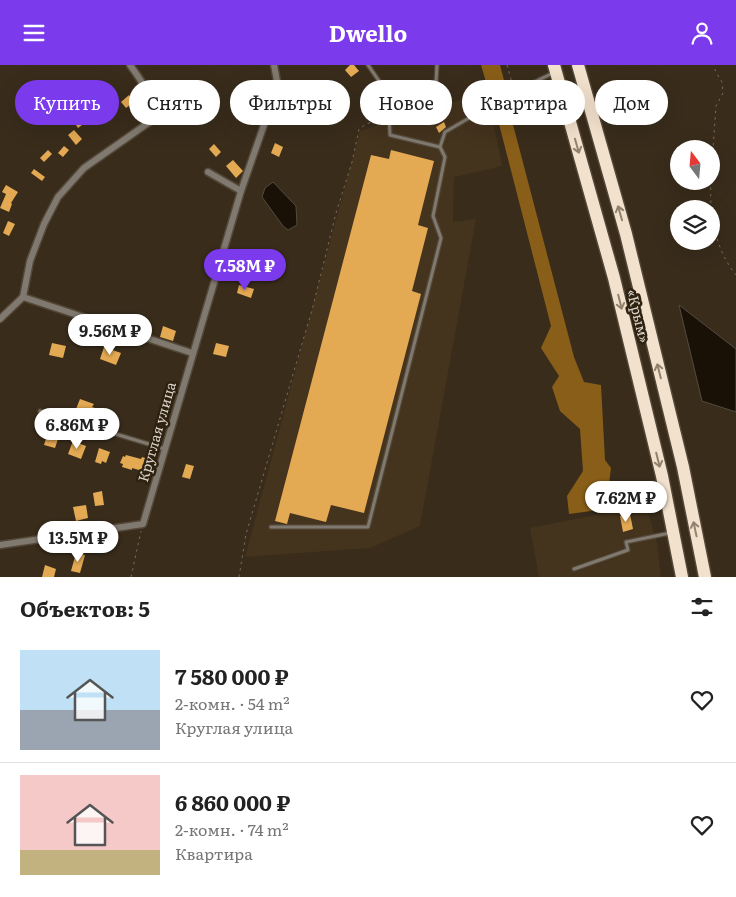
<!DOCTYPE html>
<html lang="ru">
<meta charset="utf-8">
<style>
body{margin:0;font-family:Literata,serif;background:#f6f6f6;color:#222;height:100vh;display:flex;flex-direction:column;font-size:19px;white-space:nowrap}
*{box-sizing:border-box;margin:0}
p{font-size:16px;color:#767676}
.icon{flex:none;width:28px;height:28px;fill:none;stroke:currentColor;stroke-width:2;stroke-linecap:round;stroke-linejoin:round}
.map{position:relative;height:512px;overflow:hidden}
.side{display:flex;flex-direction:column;background:#fff;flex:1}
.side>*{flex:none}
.top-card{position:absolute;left:15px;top:15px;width:706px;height:45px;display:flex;gap:10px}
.needle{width:32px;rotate:344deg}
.fabs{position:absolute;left:670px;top:75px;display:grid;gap:10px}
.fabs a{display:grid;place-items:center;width:50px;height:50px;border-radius:50%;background:#fff;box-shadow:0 5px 20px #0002;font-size:25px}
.price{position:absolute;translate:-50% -42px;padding:0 11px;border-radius:18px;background:#fff;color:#222;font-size:16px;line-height:32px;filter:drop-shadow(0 1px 2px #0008)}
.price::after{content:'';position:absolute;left:50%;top:30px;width:15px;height:11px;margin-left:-8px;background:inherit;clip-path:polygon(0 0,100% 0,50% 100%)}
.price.on{background:#7c3aed;color:#fff}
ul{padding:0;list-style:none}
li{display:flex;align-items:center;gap:15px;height:125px;padding:0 20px}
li+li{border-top:1px solid #e0e0e0}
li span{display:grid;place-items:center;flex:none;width:140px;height:100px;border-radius:0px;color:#555}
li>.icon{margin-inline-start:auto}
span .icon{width:60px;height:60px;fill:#fffc;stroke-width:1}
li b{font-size:21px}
h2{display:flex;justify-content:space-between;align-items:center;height:60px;padding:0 20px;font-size:21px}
.tag{padding:0 18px;border-radius:22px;background:#fff;box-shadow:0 5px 20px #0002;font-size:18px;line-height:45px}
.tag.on{background:#7c3aed;color:#fff}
header{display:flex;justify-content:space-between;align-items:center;height:65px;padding:0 20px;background:#7c3aed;color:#fff;font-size:22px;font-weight:700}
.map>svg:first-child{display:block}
</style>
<header><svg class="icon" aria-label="menu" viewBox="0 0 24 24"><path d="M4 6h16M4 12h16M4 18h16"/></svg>Dwello<svg class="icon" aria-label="person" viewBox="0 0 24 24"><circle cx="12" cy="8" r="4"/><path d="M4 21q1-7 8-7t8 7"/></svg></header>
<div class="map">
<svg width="736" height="512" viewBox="0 0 736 512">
<rect width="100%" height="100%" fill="#392c1b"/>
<!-- built -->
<g fill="#44331d">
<path d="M485 27 492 50 502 101 454 112 453 157 476 154 420 461 370 483 245 492 360 66Z"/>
<path d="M646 440 657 478 661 512H539L530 463Z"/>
</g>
<!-- forest -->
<g fill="#895e18">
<path d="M481 0H500L505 19 489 27Z"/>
<path d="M510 48 574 292 584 317 601 320 605 395 611 403 606 444 569 449 567 431 583 406 580 364 560 346 552 322 559 311 541 283 551 261 498 55Z"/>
</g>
<!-- water -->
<g fill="#191106" stroke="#544b40">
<path d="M273 117 296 141 297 160 288 165 283 161 262 132 265 123Z"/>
<path d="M679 240 736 284V347L702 336Z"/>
</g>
<!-- building -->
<g fill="#e4a953">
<path d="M350 0H354L359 6 351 12 345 5Z"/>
<path d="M129 30 134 37 126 43 121 37Z"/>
<path d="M97 36 103 42 97 49 91 43Z"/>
<path d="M293 41 301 44 298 54 289 51Z"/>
<path d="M79 49 86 57 78 63 72 54Z"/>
<path d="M444 57 446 62 439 68 436 62Z"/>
<path d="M74 65 82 74 76 80 68 70Z"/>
<path d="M275 78 283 82 279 92 271 88Z"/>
<path d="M214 79 221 87 216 92 209 84Z"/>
<path d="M64 81 69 85 63 92 58 88Z"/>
<path d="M48 85 52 89 44 97 40 93Z"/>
<path d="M391 85 434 96 418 160 428 163 412 226 421 229 364 448 331 440 326 457 290 448 287 459 275 456 371 90 389 94Z"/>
<path d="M233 95 243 106 236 113 226 101Z"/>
<path d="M34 104 45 112 42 116 31 108Z"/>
<path d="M6 120 18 127 11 138 12 139 9 147 0 143 6 129 2 127Z"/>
<path d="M8 156 15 159 9 171 3 168Z"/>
<path d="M245 195 258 199 257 202 260 203 258 208 242 204Z"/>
<path d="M239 220 254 224 251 233 237 228Z"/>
<path d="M163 261 176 266 173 276 160 272Z"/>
<path d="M52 278 66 281 63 293 49 290Z"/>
<path d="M216 278 229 281 226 292 213 289Z"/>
<path d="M104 282 121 288 116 300 100 294Z"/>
<path d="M80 334 94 339 92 342 95 343 94 346 100 348 96 357 90 354 92 350 76 344Z"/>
<path d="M48 367 59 371 55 383 44 380Z"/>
<path d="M73 376 86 381 81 394 68 389Z"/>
<path d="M99 383 110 387 106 398 102 396 101 399 95 397Z"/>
<path d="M126 390 141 394 142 392 154 396 149 408 132 403V405L122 402 123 399 120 398 123 391 125 392Z"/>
<path d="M186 399 194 401 190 414 182 412Z"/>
<path d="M102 426 104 440 95 441 93 428Z"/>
<path d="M86 440 88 453 76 456 73 442Z"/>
<path d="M630 449 633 464 623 467 620 451Z"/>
<path d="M76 488 85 490 80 508 71 506Z"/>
<path d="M45 500 56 504 54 512H42Z"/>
</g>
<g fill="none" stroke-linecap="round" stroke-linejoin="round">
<defs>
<g id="service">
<path d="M388 45 420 37 436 18 437 0"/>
<path d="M440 82 445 67 514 27 553 8"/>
<path d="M40 346 165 384"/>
<path d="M271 462H368L441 173 433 151 445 92 440 82 390 70 388 29 368 0"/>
<path d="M574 504 628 485 626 477 670 468"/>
</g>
<g id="minor">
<path d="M208 107 241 126"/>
<path d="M23 232 30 196 44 159 58 132 84 103 151 56C152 50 153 42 151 36 147 23 138 11 130 0"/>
<path d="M0 254 23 232 192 288"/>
<path d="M0 480 143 459 241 126 264 60 277 16 274 0"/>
</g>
<g id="motorway">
<path d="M554 0 614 213 662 411 682 512"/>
<path d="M578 0 626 169 683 402 705 512"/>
</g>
</defs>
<!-- service casing -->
<use href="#service" stroke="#534737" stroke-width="5.5"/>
<!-- minor casing -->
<use href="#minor" stroke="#534737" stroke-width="9"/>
<!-- motorway casing -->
<use href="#motorway" stroke="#534737" stroke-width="15"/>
<!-- path -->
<g stroke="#766b5d" stroke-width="1" stroke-dasharray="2.5 4" stroke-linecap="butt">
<path d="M507 0 513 21"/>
<path d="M711 113 716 41 723 28 722 17 717 9 713 0"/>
<path d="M711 116C709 149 715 184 736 210"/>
<path d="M131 512 141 466"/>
<path d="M239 512 246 469 312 245 336 148 352 97 359 64 366 59 379 55 384 50"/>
</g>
<!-- service -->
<use href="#service" stroke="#807970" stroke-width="3"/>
<!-- minor -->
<use href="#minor" stroke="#807970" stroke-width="6"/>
<!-- motorway -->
<use href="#motorway" stroke="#f2e1cc" stroke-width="12"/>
</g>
<!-- one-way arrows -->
<defs><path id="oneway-shaft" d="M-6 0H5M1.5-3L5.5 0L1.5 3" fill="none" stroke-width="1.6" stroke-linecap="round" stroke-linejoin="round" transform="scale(1.25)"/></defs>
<g stroke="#90826e">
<use href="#oneway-shaft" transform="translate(577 81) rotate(74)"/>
<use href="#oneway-shaft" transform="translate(620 148) rotate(-106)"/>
<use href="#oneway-shaft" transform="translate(620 237) rotate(76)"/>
<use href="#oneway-shaft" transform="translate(659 306) rotate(-104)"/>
<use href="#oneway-shaft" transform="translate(658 395) rotate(76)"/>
<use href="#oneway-shaft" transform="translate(695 464) rotate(-102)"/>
</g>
<g text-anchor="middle" stroke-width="5" stroke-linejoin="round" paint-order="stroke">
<!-- street labels -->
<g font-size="14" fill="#dcd3c9" stroke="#2e2211">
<text transform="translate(638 251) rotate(76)" y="5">«Крым»</text>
<text transform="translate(157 367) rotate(-74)" y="5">Круглая улица</text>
</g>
</g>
</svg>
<div class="fabs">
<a><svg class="needle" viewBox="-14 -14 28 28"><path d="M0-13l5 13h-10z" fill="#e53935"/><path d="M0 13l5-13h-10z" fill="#767676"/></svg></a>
<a><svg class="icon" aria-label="layers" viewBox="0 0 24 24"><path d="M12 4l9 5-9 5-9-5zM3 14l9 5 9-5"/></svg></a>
</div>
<b class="price on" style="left:245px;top:226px">7.58M ₽</b>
<b class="price" style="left:110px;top:291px">9.56M ₽</b>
<b class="price" style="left:77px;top:385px">6.86M ₽</b>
<b class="price" style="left:626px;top:458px">7.62M ₽</b>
<b class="price" style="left:78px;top:498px">13.5M ₽</b>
<div class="top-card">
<a class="tag on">Купить</a>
<a class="tag">Снять</a>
<a class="tag">Фильтры</a>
<a class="tag">Новое</a>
<a class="tag">Квартира</a>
<a class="tag">Дом</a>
</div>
</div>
<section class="side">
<h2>Объектов: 5<svg class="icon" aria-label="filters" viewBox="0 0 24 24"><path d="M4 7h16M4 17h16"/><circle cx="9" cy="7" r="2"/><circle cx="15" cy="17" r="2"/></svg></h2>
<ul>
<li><span style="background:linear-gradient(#bfe0f5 60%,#9aa5b1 0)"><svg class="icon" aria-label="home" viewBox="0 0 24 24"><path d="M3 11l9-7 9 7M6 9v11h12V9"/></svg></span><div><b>7 580 000 ₽</b><p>2-комн. · 54 m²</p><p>Круглая улица</p></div><svg class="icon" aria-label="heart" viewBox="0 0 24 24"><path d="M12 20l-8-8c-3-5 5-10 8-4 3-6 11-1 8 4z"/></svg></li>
<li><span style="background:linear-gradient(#f6c9c9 75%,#c2b280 0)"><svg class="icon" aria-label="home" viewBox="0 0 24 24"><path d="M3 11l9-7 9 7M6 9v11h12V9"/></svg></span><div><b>6 860 000 ₽</b><p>2-комн. · 74 m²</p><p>Квартира</p></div><svg class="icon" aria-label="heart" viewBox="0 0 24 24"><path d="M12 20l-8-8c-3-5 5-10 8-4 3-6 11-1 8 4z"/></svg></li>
</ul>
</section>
